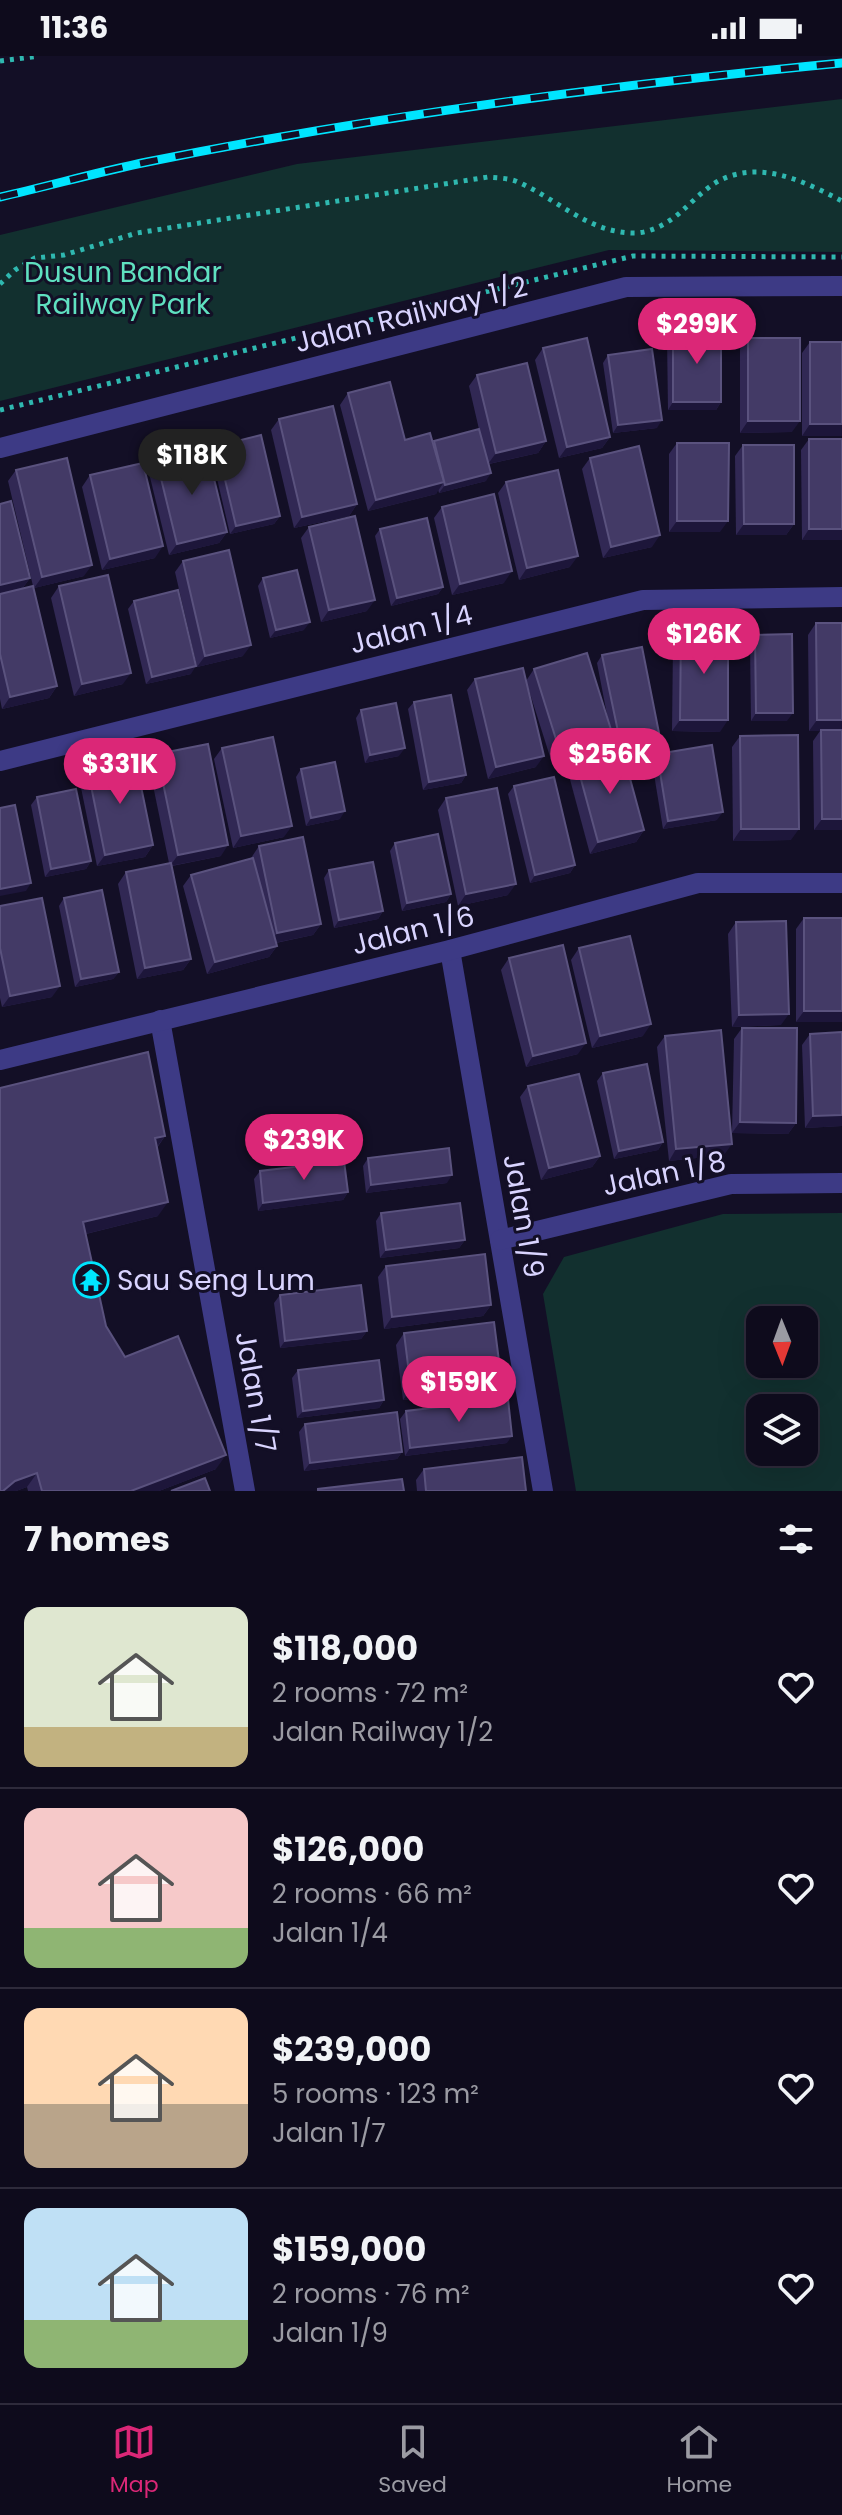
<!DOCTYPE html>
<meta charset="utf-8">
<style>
body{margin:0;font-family:Poppins,sans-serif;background:#1c1929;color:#f1f3f6;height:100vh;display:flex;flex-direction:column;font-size:30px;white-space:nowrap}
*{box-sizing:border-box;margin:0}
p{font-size:26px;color:#9b9ba3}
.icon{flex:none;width:44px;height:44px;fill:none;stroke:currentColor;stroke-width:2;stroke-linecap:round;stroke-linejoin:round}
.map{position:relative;height:1435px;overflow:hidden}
.side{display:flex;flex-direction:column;background:#0e0b1c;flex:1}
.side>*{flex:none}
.needle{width:52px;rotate:179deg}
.tools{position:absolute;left:746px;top:1250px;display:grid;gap:16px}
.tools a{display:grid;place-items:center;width:72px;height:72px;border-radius:16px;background:#0e0b1c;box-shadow:0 8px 32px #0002,0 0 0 2px #2e2b3b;font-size:40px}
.price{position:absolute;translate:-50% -68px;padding:0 18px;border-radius:28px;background:#db2777;color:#fff;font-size:26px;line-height:52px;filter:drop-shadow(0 2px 4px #0008)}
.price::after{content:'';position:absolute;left:50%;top:48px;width:24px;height:18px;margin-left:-12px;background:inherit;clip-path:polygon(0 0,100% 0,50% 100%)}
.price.active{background:#222;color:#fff}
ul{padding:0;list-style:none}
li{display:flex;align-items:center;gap:24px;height:200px;padding:0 24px}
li+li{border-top:2px solid #2e2b3b}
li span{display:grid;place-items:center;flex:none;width:224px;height:160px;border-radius:16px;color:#555}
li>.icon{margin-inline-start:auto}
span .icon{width:96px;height:96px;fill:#fffc;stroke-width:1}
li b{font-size:34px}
h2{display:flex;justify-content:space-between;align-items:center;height:96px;padding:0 24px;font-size:34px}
.status{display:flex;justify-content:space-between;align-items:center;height:56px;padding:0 40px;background:#0e0b1c;direction:ltr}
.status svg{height:22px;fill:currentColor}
.dock{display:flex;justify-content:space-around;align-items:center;height:112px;border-top:2px solid #2e2b3b;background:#0e0b1c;font-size:22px;color:#9b9ba3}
.dock a{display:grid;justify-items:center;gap:4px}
.dock .active{color:#db2777}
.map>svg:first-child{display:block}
</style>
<div class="status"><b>11:36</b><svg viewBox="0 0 49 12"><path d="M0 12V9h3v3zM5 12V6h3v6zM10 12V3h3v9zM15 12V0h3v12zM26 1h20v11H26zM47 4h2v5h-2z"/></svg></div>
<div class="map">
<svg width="842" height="1435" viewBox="0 0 842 1435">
<rect width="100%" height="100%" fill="#130f26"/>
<!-- green -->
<g fill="#12302f" fill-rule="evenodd">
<path d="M842 43V196L609 194 0 345V179L297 108Z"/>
<path d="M842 1157V1435H576L543 1238 564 1201 723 1158ZM804 1264V1308H760V1264ZM804 1352V1396H760V1352Z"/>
</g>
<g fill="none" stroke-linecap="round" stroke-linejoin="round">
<!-- path -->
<g stroke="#2fb8b0" stroke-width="5" stroke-dasharray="4 6" stroke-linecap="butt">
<path d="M0 5 39 0"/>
<path d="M0 228 15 214 35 202 64 199 137 177 488 121C498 122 509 122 518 126 557 143 589 177 634 177 652 177 670 166 683 154 693 145 704 134 715 127 757 102 804 125 842 145"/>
<path d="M0 354 633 200 842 201"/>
</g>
<!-- minor -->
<g stroke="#3d3a85" stroke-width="20">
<path d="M0 392 626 231 842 230"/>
<path d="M0 705 643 544 842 541"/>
<path d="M450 894 543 1435"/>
<path d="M160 964 245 1435"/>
<path d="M0 1004 450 894 698 827H842"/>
<path d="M500 1184 731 1128 842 1127"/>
</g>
<defs>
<path id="rail" d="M0 141C49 130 98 116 147 106 376 60 609 29 842 7"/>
</defs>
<!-- rail casing -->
<use href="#rail" stroke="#00e5ff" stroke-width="9"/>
<!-- rail -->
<use href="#rail" stroke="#130f26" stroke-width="6" stroke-dasharray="18" stroke-linecap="butt"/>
</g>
<!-- wall -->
<g fill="#312854">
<path d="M673 273 721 346 716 354H668L667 281Z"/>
<path d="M748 282 792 376 740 377V293Z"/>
<path d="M810 286 842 380H802V297Z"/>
<path d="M543 292 610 381 602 392 559 402 535 304Z"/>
<path d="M608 299 657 372 613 377 603 307Z"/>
<path d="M477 319 546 385 538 397 489 408 486 425 439 437 438 433 436 438 368 455 340 349 348 337 405 384 433 386 481 382 469 330Z"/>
<path d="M279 363 357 448 349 460 294 472 271 374Z"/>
<path d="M809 383 842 484H802L801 394Z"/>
<path d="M677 387 720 476H669V398Z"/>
<path d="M743 389 794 468 786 479H736L735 400Z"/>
<path d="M217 390 280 460 274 468 230 478 211 397Z"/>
<path d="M590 402 652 491 603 502 582 413Z"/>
<path d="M157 406 227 476 219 487 169 499 149 417Z"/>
<path d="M16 414 84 520 34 532 57 630 49 642 2 653 0 643V448L30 522 22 533 33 530 8 425Z"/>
<path d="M90 419 155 502 102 514 82 431Z"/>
<path d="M506 426 570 511 519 524 498 437Z"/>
<path d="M442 451 504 527 452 539 434 462Z"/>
<path d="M309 471 367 555 321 566 301 482Z"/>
<path d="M380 473 443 531 438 538 391 550 375 480Z"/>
<path d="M183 505 243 600 197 611 175 516Z"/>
<path d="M263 522 304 574 270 582 258 530Z"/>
<path d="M59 530 123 628 74 640 51 542Z"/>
<path d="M134 545 191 618 146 628 128 553Z"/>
<path d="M816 567H842V774H814L813 685 820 675H809L808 579Z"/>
<path d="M681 575 720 676 672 675 673 587Z"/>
<path d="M755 579 787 665H751L750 587Z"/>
<path d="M602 599 659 677 653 685 614 693 612 681 605 691 552 707 526 625 534 613 609 669 597 607Z"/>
<path d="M475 623 536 711 488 723 467 634Z"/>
<path d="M414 646 466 719 461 727 423 734 408 653Z"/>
<path d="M361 654 399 700 365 707 356 662Z"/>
<path d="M740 680 791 784 733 785 732 691Z"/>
<path d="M222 692 284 781 233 792 214 703Z"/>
<path d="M157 698 221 800 172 810 191 903 183 914 137 923 118 828 126 816 169 807 149 710Z"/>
<path d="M657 698 717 764 663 773 652 706Z"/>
<path d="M576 705 644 774 636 786 590 798 568 716Z"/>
<path d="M87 710 153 789 145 801 97 810 79 722Z"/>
<path d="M301 713 340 763 306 770 296 721Z"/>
<path d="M514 730 575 809 570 817 530 827 508 738Z"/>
<path d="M37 741 91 805 86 813 45 821 31 749Z"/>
<path d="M446 742 508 839 458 850 438 754Z"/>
<path d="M395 787 451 838 446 846 402 855 390 795Z"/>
<path d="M259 790 321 868 313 879 276 887 277 890 269 901 207 918 183 830 191 819 251 802Z"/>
<path d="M329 814 383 855 378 863 334 872 324 822Z"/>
<path d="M64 842 119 916 113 923 75 931 59 850Z"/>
<path d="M0 850 52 941 2 951 0 942Z"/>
<path d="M804 862H842V966H796V873Z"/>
<path d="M736 866 781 969 732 971 728 878Z"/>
<path d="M579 892 643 980 592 992 571 904Z"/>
<path d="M509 902 578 998 526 1011 501 914Z"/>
<path d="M742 972 796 1067 788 1078 732 1077 734 983Z"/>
<path d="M810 978 842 1070 805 1072 802 989Z"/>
<path d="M665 980 724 1099 669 1105 657 991Z"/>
<path d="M603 1017 663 1086 658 1094 614 1103 597 1025Z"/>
<path d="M528 1030 600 1100 592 1111 541 1124 520 1041Z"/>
<path d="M0 1032 165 1080 157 1092 158 1160 86 1178 106 1270 125 1301 216 1413 159 1435H28L27 1431 16 1435H0Z"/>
<path d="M368 1102 447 1127 366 1137 363 1110Z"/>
<path d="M260 1115 348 1136 343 1144 258 1155 254 1123Z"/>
<path d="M381 1157 465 1184 459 1192 380 1202 376 1165Z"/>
<path d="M386 1210 491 1249 483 1260 384 1273 378 1221Z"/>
<path d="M280 1239 367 1275 361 1283 280 1292 274 1247Z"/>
<path d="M404 1277 493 1333 403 1344 396 1289Z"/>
<path d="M298 1314 384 1344 379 1352 297 1362 292 1322Z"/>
<path d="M406 1355 507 1387 405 1400 400 1363Z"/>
<path d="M305 1368 402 1396 397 1403 304 1415 299 1376Z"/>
<path d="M424 1413 526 1435H417L416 1424Z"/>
</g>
<!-- shaded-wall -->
<g fill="#1d163a">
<path d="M673 346H721L716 354H668Z"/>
<path d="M662 364 657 372 613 377 618 369Z"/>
<path d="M748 365H800L792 376 740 377Z"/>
<path d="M810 368H842V380H802Z"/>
<path d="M610 381 602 392 559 402 567 391Z"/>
<path d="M546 385 538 397 488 408 496 397Z"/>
<path d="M491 417 486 425 439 437 445 429Z"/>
<path d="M444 426 436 438 368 455 376 444Z"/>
<path d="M357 448 349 460 294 472 302 461Z"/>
<path d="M280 460 274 468 230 478 236 470Z"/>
<path d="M677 465H728L720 476H669Z"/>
<path d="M744 468H794L786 479H736Z"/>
<path d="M809 473H842V484H802Z"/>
<path d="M227 476 219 487 169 499 177 488Z"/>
<path d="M660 479 652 491 603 502 611 491Z"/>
<path d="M163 490 155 502 102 514 110 503Z"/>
<path d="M578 500 570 511 519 524 527 512Z"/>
<path d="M92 509 84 520 34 532 42 521Z"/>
<path d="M512 515 504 527 452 539 460 528Z"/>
<path d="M30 522 22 533 0 538V529Z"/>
<path d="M443 531 438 538 391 550 397 542Z"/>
<path d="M375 544 367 555 321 566 329 554Z"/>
<path d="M310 566 304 574 270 582 276 574Z"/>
<path d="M251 589 243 600 197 611 205 600Z"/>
<path d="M196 610 191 618 146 628 152 621Z"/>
<path d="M131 617 123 628 74 640 82 628Z"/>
<path d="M57 630 49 642 2 653 10 641Z"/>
<path d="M756 657H793L787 665H751Z"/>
<path d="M680 664H728L720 676 672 675Z"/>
<path d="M817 664H842V675H809Z"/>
<path d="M659 677 653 685 614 693 620 685Z"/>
<path d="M613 680 605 691 552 707 560 696Z"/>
<path d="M405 692 399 700 365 707 370 699Z"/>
<path d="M544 700 536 711 488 723 496 711Z"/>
<path d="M466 719 461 727 423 734 429 726Z"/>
<path d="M345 755 340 763 306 770 311 762Z"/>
<path d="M723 756 717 764 663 773 668 765Z"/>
<path d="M822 763H842V774H814Z"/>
<path d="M292 770 284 781 233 792 241 780Z"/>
<path d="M741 773H799L791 784 733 785Z"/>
<path d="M644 774 636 786 590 798 598 786Z"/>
<path d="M153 789 145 801 97 810 105 799Z"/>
<path d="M228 789 221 800 170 810 178 799Z"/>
<path d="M91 805 86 813 45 821 51 813Z"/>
<path d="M575 809 570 817 530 827 535 819Z"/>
<path d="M31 827 26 835 0 840V833Z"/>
<path d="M516 828 508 839 458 850 466 838Z"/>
<path d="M451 838 446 846 402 855 407 847Z"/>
<path d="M383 855 378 863 334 872 339 864Z"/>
<path d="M321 868 313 879 269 888 277 877Z"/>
<path d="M277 890 269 901 207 918 215 906Z"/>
<path d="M191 903 183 914 137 923 145 912Z"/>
<path d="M119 916 113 923 75 931 81 923Z"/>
<path d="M60 930 52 941 2 951 10 940Z"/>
<path d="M804 955H842V966H796Z"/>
<path d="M789 958 781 969 732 971 739 959Z"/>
<path d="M651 968 643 980 592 992 600 980Z"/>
<path d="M586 987 578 998 526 1011 533 1000Z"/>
<path d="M842 1059V1070L805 1072 813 1060Z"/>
<path d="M740 1066 796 1067 788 1078 732 1077Z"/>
<path d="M165 1080 154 1095 155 1082Z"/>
<path d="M663 1086 658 1094 614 1103 619 1095Z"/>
<path d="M732 1088 724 1099 669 1105 676 1093Z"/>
<path d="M600 1100 592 1111 541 1124 549 1112Z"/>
<path d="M452 1119 447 1127 366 1137 371 1129Z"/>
<path d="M348 1136 343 1144 258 1155 263 1147Z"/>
<path d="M168 1146 158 1160 73 1181 83 1166Z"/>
<path d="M465 1184 459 1192 380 1202 386 1194Z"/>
<path d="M491 1249 483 1260 384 1273 392 1261Z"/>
<path d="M367 1275 361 1283 280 1292 285 1285Z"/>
<path d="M501 1321 493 1333 403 1344 411 1333Z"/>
<path d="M384 1344 379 1352 297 1362 303 1355Z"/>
<path d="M512 1380 507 1387 405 1400 410 1392Z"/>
<path d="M402 1396 397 1403 304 1415 310 1407Z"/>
<path d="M226 1399 216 1413 159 1435H131Z"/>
<path d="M37 1417 27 1431 16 1435H3L15 1425Z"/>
</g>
<!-- building -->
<g fill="#433a66" stroke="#5a527e" stroke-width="2">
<rect x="673" y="273" width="48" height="73"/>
<path d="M587 282 610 381 567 391 543 292Z"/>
<rect x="748" y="282" width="52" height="83"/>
<rect x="810" y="286" width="32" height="82"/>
<path d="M652 293 662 364 618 369 608 299Z"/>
<path d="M527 307 546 385 496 397 477 319Z"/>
<path d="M390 326 405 384 430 377 444 426 376 444 348 337Z"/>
<path d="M333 350 357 448 302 461 279 363Z"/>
<path d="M479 373 491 417 445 429 434 385Z"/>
<path d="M261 379 280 460 236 470 217 390Z"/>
<rect x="809" y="383" width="33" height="90"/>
<path d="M677 387H729L728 465H677Z"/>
<path d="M743 389H794V468H744Z"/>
<path d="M639 390 660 479 611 491 590 402Z"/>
<path d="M207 394 227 476 177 488 157 406Z"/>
<path d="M67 402 92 509 42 521 16 414Z"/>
<path d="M143 407 163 490 110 503 90 419Z"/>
<path d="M558 414 578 500 527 512 506 426Z"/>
<path d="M494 438 512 515 460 528 442 451Z"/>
<path d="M11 445 30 522 0 529V448Z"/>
<path d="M355 460 375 544 329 554 309 471Z"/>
<path d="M427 462 443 531 397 542 380 473Z"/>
<path d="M229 494 251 589 205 600 183 505Z"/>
<path d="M297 514 310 566 276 574 263 522Z"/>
<path d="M108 519 131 617 82 628 59 530Z"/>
<path d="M33 530 57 630 10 641 0 598V538Z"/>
<path d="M178 534 196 610 152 621 134 545Z"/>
<path d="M816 567H842V664H817Z"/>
<path d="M681 575 728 576V664H680Z"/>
<path d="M792 578 793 657H756L755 579Z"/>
<path d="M642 591 659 677 620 685 602 599Z"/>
<path d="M587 597 613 680 560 696 534 613Z"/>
<path d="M523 612 544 700 496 711 475 623Z"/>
<path d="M451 639 466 719 429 726 414 646Z"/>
<path d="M396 647 405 692 370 699 361 654Z"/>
<path d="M821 674H842V763H822Z"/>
<path d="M798 679 799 773H741L740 680Z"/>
<path d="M273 681 292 770 241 780 222 692Z"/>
<path d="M208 688 228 789 178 799 157 698Z"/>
<path d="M712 689 723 756 668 765 657 698Z"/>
<path d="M622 693 644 774 598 786 576 705Z"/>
<path d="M135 701 153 789 105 799 87 710Z"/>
<path d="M335 706 345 755 311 762 301 713Z"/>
<path d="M554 721 575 809 535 819 514 730Z"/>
<path d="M497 732 516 828 466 838 446 742Z"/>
<path d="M76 733 91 805 51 813 37 741Z"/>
<path d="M15 749 31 827 0 833V752Z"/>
<path d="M438 778 451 838 407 847 395 787Z"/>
<path d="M303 781 321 868 277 877 259 790Z"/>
<path d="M253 802 277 890 215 906 191 819Z"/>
<path d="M373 806 383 855 339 864 329 814Z"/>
<path d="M171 807 191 903 145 912 126 816Z"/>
<path d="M102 834 119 916 81 923 64 842Z"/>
<path d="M42 842 60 930 10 940 0 892V850Z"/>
<rect x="804" y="862" width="38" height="93"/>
<path d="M786 865 789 958 739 959 736 866Z"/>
<path d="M630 880 651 968 600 980 579 892Z"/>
<path d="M563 889 586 987 533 1000 509 902Z"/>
<path d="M742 972H797L796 1067 740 1066Z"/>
<path d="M721 974 732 1088 676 1093 665 980Z"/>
<path d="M842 976V1059L813 1060 810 978Z"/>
<path d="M148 996 165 1080 155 1082 168 1146 83 1166 106 1270 125 1301 178 1280 226 1399 131 1435H42L37 1417 15 1425 3 1435H0V1032Z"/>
<path d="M647 1008 663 1086 619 1095 603 1017Z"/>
<path d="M579 1018 600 1100 549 1112 528 1030Z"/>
<path d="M449 1092 452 1119 371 1129 368 1102Z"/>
<path d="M344 1105 348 1136 263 1147 260 1115Z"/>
<path d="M460 1147 465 1184 386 1194 381 1157Z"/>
<path d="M485 1198 491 1249 392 1261 386 1210Z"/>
<path d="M361 1229 367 1275 285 1285 280 1239Z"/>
<path d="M494 1266 501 1321 411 1333 404 1277Z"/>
<path d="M379 1304 384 1344 303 1355 298 1314Z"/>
<path d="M508 1343 512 1380 410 1392 406 1355Z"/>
<path d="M397 1356 402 1396 310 1407 305 1368Z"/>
<path d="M522 1401 526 1435H426L424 1413Z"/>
<path d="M205 1422 210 1435H171Z"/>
<path d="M402 1423 404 1435H318V1433Z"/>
</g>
<!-- icons -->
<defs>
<symbol id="temple-ring" viewBox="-11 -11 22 22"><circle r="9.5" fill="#130f26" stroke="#00e5ff" stroke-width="1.5"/><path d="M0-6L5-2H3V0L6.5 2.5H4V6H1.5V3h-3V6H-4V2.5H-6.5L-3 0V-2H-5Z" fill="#00e5ff"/></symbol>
</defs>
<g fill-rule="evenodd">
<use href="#temple-ring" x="71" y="1204" width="40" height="40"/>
</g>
<g text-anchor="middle" stroke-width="6" stroke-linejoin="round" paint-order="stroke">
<!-- park labels -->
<g font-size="28" fill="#5fe0c0" stroke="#130f26">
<text x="123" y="226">Dusun Bandar<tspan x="123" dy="32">Railway Park</tspan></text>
</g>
<!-- street labels -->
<g font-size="28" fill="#d9d4ff" stroke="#130f26">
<text transform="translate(411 258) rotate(-14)" y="10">Jalan Railway 1/2</text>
<text transform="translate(411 573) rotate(-14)" y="10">Jalan 1/4</text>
<text transform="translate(413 874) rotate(-14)" y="10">Jalan 1/6</text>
<text transform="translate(664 1117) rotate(-12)" y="10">Jalan 1/8</text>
<text transform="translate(524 1160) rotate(80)" y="10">Jalan 1/9</text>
<text transform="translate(256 1336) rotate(80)" y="10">Jalan 1/7</text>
</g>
<!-- poi labels -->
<g font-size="28" fill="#d9d4ff" stroke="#130f26" text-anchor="start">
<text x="117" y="1234">Sau Seng Lum</text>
</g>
</g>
</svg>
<div class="tools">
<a><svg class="needle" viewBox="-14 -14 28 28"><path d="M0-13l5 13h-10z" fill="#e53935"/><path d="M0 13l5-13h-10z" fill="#9b9ba3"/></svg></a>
<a><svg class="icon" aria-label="layers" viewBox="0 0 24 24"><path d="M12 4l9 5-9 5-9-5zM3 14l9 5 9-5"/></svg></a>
</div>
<b class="price" style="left:697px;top:310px">$299K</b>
<b class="price active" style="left:192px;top:441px">$118K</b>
<b class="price" style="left:704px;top:620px">$126K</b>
<b class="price" style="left:610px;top:740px">$256K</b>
<b class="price" style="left:120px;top:750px">$331K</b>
<b class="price" style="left:304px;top:1126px">$239K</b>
<b class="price" style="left:459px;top:1368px">$159K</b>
</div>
<section class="side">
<h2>7 homes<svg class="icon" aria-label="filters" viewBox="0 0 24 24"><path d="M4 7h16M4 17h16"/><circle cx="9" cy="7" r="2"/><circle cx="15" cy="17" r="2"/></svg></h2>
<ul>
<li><span style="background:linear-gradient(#dfe7d0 75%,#c2b280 0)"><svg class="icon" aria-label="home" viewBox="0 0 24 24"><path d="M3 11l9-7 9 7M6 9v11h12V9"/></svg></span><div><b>$118,000</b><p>2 rooms · 72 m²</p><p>Jalan Railway 1/2</p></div><svg class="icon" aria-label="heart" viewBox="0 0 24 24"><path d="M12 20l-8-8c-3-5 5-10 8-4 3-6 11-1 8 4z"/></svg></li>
<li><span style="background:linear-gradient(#f6c9c9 75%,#8fb573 0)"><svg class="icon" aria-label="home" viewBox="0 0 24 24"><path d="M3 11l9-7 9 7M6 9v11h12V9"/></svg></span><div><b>$126,000</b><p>2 rooms · 66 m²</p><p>Jalan 1/4</p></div><svg class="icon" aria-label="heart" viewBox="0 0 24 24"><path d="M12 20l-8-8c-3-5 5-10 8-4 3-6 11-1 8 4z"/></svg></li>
<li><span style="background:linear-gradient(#ffd9b3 60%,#b9a48a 0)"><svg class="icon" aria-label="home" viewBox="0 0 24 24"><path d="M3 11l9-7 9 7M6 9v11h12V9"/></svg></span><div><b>$239,000</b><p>5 rooms · 123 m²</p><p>Jalan 1/7</p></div><svg class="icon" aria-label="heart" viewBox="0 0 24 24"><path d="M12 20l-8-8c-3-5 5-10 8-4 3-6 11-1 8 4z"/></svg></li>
<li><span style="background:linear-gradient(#bfe0f5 70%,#8fb573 0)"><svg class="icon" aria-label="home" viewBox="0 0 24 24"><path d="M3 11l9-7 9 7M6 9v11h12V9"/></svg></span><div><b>$159,000</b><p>2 rooms · 76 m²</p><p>Jalan 1/9</p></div><svg class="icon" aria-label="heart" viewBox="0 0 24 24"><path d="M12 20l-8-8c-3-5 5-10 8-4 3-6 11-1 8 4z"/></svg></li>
</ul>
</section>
<nav class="dock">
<a class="active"><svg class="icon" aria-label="map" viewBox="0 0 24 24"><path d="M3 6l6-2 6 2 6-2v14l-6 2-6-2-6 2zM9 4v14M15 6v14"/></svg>Map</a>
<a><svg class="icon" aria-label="saved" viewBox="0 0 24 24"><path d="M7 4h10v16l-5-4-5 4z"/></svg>Saved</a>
<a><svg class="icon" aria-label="home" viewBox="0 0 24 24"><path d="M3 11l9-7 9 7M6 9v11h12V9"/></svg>Home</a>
</nav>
